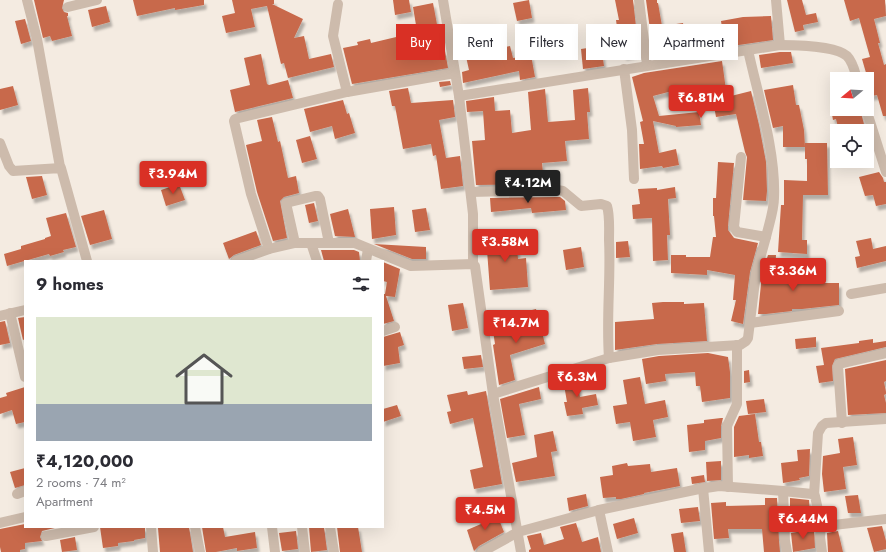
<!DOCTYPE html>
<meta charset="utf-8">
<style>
body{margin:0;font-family:Jost,sans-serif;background:#f2f2f3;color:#2b2b33;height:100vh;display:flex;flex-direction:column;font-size:15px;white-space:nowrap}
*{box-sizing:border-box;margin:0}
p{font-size:13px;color:#7c7c81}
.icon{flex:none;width:22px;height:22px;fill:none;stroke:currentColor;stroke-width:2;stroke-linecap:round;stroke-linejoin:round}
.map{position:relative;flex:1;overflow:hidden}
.drawer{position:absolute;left:24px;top:260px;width:360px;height:268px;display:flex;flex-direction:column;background:#fff;border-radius:0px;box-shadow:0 4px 16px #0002}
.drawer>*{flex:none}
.top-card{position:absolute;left:396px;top:24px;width:380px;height:36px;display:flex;gap:8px}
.needle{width:26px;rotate:252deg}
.tools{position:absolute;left:830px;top:72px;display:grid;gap:8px}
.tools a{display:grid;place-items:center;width:44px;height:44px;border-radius:0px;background:#fff;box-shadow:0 4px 16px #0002;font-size:20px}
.price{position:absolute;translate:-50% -34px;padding:0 9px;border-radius:4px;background:#d93025;color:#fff;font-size:13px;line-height:26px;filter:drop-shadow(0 1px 2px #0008)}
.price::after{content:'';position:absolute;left:50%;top:24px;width:12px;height:9px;margin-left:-6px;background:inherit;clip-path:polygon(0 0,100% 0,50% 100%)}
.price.on{background:#222;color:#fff}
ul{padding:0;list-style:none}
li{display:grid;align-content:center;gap:8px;height:212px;padding:0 12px}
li+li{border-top:1px solid #e1e1e2}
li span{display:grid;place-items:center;height:124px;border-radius:0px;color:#555}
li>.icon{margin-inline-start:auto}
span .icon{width:72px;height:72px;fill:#fffc;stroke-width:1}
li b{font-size:17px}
h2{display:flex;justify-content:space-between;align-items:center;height:48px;padding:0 12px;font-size:17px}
.pill{padding:0 14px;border-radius:0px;background:#fff;box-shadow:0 4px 16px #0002;font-size:14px;line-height:36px}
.pill.on{background:#d93025;color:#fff}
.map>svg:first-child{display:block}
</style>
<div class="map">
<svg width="886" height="552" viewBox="0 0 886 552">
<defs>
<filter id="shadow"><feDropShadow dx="2.5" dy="4.5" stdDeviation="1" flood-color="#0004"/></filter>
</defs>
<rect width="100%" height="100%" fill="#f4ebe1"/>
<!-- building -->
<g fill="#c8694b" filter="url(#shadow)">
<path d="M34 0H64L62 8 64 12 68 13V16H67L72 36 52 41 50 36 43 38Z"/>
<path d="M133 0H204V5L175 10V8L137 16Z"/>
<path d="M232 0H274V4H272L303 19 294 38 304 36 309 59 331 54 334 67 288 78 284 63 281 64 267 6 251 9 255 27 226 33 222 16 235 13Z"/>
<path d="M393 0H409L411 12 395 15Z"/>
<path d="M529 0 532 18 517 21 513 3Z"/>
<path d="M615 0H633L639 53 624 56 620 35H618L616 20H619Z"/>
<path d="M646 0H657V3H658L662 26 683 23 685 33 697 31 700 51 654 59Z"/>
<path d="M787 0H802L806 15 816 13 818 22 803 25 804 30 795 32Z"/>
<path d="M844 0H885L886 16 874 19 880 43H878L884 65 886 64V116H883L877 95 871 96 868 84 869 83 862 59 870 57 859 18 850 21Z"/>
<path d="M433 3 442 51H445L448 68 352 84 343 48 358 45 357 42 370 39 371 43 413 33V32L417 31 413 7Z"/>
<path d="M106 6 110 22 92 27 88 10Z"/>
<path d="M771 16 773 40 725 47 721 21 743 17Z"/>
<path d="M25 19 31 41 21 44 15 21Z"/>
<path d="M510 46 513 58 531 55 535 77 520 80 519 71 463 83 462 72 469 70 465 52 486 49V51Z"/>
<path d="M601 46 604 66 583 69 581 49Z"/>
<path d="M780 52H791L793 63 761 68 759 55Z"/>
<path d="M261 54 267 84 269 85 288 80 293 98 235 112 230 90 250 85 244 58Z"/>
<path d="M722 61 727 97 751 91 759 125 766 162 767 191 766 201 743 200 747 157 745 152 736 114 716 117 711 89 676 92V90L653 96 659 116 699 112 701 125 676 127V126L653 121 659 153 676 149 679 165 663 168 662 166 640 169 639 144H644L640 122 643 121 632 77 644 73Z"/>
<path d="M450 81 451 85 440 87 439 82Z"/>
<path d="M793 85 796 105H799L804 130 805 147H783V126L773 128 764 90Z"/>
<path d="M13 86 18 105 0 110V89Z"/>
<path d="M408 88 411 103 453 100 455 117 439 120 446 158 460 156 463 186 441 189 436 155 433 156 431 144 403 149 395 106H392L389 91Z"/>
<path d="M588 88 590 112H587L589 139 565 141 567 161 542 163 544 184 476 185 472 141 485 140 483 111 467 112 466 101 494 97 495 111 510 110 512 133 531 130 528 92 545 89 548 122 575 120 573 90Z"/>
<path d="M343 100 347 114 349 113 355 133 335 139 332 126 310 132 304 109Z"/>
<path d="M831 109H860L865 128 851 131H839L836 119 833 120Z"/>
<path d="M272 117 278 142 280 141 288 178 296 176 299 193 284 197 280 201 287 238 273 241 257 192 246 145 262 141 257 120Z"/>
<path d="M310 136 317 159 302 163 296 140Z"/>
<path d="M805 143H827L828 195H803L802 240H807V254L778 252 781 205H784V180L807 181V159H805Z"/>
<path d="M718 162 734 163 728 226V230L734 238 758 243 750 272 743 324 731 321 736 300H733L735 275 707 270V275L671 273V255H686V257H710L713 237H716L714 216H713V198H716Z"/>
<path d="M879 172 883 178 884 182H886V204L876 206 873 195 865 196 859 177Z"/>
<path d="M42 176 47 195 32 199 26 177Z"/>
<path d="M179 184 185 200 166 206 161 190Z"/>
<path d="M675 187 676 198 668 199 670 235H667L668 260 653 261 652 218 633 219 632 205 640 204 638 189 657 188V190Z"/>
<path d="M557 197H560L565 201 566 210 532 213 531 208 491 212 490 198Z"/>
<path d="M314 203 318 221 309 223 305 205Z"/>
<path d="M394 207 396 235 372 239 370 209Z"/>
<path d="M426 208 430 230 415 232 412 210Z"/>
<path d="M348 209 355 237 335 236 330 214Z"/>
<path d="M104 210 112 239 90 245 81 216Z"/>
<path d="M66 213 76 247 63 250 64 252 50 256 49 254 7 266 4 254 21 249V246L45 239V238L51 236 46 218Z"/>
<path d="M256 231 261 245 234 255 229 259 223 243Z"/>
<path d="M516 234 518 259 526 258 528 287 490 290 487 250H485L484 237Z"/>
<path d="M871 238 873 249 886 246V261L857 268 855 257 860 256 856 241Z"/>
<path d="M628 241 630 257 616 258V242Z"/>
<path d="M374 244 426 247V259H412Z"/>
<path d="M581 247 584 267 566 270 563 250Z"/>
<path d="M321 250H354L359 252 360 261H324Z"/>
<path d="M768 255H776L775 274 792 275 791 283H839V305L802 309H792V311L766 314H758L762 274Z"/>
<path d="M383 262 400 269 395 297 386 296 394 321 383 324V294H385L387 282 383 281Z"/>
<path d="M663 302H684V304L704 303 707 341 657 344 615 350V322L654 319 652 303Z"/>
<path d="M463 303 468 328 452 331 448 305Z"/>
<path d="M536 309 545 344 510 355 515 380 499 385 493 345 495 344 493 331 523 326 520 313Z"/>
<path d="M25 317V339L23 340 18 318Z"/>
<path d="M5 321 10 343 0 345V322Z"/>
<path d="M400 332 404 345 398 347 400 363 383 366V337Z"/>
<path d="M816 337V347L796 349 795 339Z"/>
<path d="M873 339V343L886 341V347L835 359 832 366 833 381 819 383 816 366 824 365 821 348 859 343V341Z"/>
<path d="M708 353 728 357 730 372V398L702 402 700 386H696L695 372 665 374 666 381 646 384 642 359 659 356Z"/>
<path d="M481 355 483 367 464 369 462 357Z"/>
<path d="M886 360V381L884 382 886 392V394L884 395 886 403V413L848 415 845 369Z"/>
<path d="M749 370 750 382 744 383V371Z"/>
<path d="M576 375 580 397 596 394 598 405 582 408 583 414 567 416 564 402H567L563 379Z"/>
<path d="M640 377 645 404 665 400 668 417 653 420 656 437 633 441 630 422 616 424 613 406 627 404 623 380Z"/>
<path d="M25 387V422L16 424 12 410 0 414V398L7 396 6 393Z"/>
<path d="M539 387 541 399 519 404 525 435 507 438 500 399Z"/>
<path d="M467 391 468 395 486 391 502 484 474 489 470 470 483 467 473 418 450 424 447 412 451 411 447 395Z"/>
<path d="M764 399 766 412 748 414 746 401Z"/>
<path d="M397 405 401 416 383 422V409Z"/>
<path d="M755 414 759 442H761L763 456 749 458V455L734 457V427L739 416Z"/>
<path d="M721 418H723L721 426V438L705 441V450L689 452 687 425 704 423V420Z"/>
<path d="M553 431 557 451 551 452 555 476 516 482 512 463 537 457 534 435Z"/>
<path d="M853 437 857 465 843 467 846 489 824 492 822 474 823 456 840 453 838 439Z"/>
<path d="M810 449 809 476 799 478 800 480 783 483 781 463 798 461 797 450Z"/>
<path d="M721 461V480L707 481 706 462Z"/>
<path d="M627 463 628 466 650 464 651 472 677 468 680 486 644 493V494L621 499H616V497L603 498 600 477 613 475 612 466Z"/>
<path d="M25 468V485L15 488 10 472Z"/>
<path d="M704 475 705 482 692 484 691 477Z"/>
<path d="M586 494 588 506 569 511 567 498Z"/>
<path d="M858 495 861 513H848L845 496Z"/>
<path d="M765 498H777L779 541 780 552H764L762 529H728L729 538 714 539 711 503 726 502V506L765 505Z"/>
<path d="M790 498 809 500 810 514 790 515Z"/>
<path d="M698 507 700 521 681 523 679 509Z"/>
<path d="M496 512 504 532 479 546 474 551 467 530 481 524 479 519Z"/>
<path d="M634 518 638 533 617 539 613 524Z"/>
<path d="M576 523 582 542 598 537 601 552H529V550L531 549 527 536 541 533 544 545 564 539 560 527Z"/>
<path d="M25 524V527H59L42 531 40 537 42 541 25 543V549L20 550V552H1L0 547V529Z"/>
<path d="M882 526 886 541V549L874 552 867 528Z"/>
<path d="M100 527H145V538L134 540V541L118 543V546L103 548Z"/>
<path d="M161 527H189L193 552H160L158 528Z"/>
<path d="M202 527H223L225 537 255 532 257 548 237 551V548L216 552H206Z"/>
<path d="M309 527H324L327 550 311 552Z"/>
<path d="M337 527H358L362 552H340Z"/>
<path d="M814 529 815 548 793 552 791 533Z"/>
<path d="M296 531 298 549 282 551 279 533Z"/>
<path d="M838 531 843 552H828L827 533Z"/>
<path d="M683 532 686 552H674L671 534Z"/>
<path d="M75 537 77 550 62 552 60 540Z"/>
</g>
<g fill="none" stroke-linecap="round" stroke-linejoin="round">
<!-- minor -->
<g stroke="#cdbbac" stroke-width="10">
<path d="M27 0 37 39 60 167"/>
<path d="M443 0 459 96 473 214V264"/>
<path d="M639 0 647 65"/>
<path d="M776 0 780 45"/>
<path d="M338 4 333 36 347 92"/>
<path d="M68 7 97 0"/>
<path d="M624 69 632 130 634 179"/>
<path d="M459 96 780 45C795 45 836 46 847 56 853 62 855 72 857 79"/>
<path d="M866 109 886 172"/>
<path d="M0 143 9 166 13 171 61 168 87 261"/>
<path d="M741 157 734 227 737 232 766 237C769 224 774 210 774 198 776 151 758 96 748 50"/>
<path d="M471 192 557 190 563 191 581 206 601 204 607 206C610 216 609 229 609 240 611 279 606 318 609 358"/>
<path d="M295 243 286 203 315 196H318L320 199 329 243"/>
<path d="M311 243 317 261"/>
<path d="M269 249 251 194 234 121 235 119 347 92 455 73"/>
<path d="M366 261 368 249"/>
<path d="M851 294 886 288"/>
<path d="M10 313 25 377"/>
<path d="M750 323 839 311"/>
<path d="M383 331 395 327"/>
<path d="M493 394 609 358 658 350 740 345 746 341 748 338 756 273 766 237"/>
<path d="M842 423 838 366 839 364 886 353"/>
<path d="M728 487 727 426 737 404V345"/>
<path d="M703 488 709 552"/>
<path d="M783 491 785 541 787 552"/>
<path d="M17 494 25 491"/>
<path d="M814 495 818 433 822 426 826 423 886 419"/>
<path d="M599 510 608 552"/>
<path d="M0 523 25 517"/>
<path d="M821 524 820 537 822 552"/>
<path d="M151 527 153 552"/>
<path d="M195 527 200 552"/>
<path d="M272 527 275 552"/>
<path d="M302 527 305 552"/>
<path d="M330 527 334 552"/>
<path d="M46 536 94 527"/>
<path d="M482 552 518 532 599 510 699 489 719 486 783 491 812 494 815 496 821 524 825 526 886 519"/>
</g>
<!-- tertiary -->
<g stroke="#cdbbac" stroke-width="10">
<path d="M236 261 269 249 295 243H355L411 266 473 264 475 266 493 394 521 552"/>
<path d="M0 316 25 310"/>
</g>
</g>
</svg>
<div class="tools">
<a><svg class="needle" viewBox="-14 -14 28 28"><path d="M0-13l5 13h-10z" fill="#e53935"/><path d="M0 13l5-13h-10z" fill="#7c7c81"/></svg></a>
<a><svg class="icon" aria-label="locate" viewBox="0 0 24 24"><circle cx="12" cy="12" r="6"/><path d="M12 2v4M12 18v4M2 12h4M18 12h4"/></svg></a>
</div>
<b class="price" style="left:701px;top:119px">₹6.81M</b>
<b class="price" style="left:173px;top:195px">₹3.94M</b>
<b class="price on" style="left:528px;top:204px">₹4.12M</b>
<b class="price" style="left:505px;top:263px">₹3.58M</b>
<b class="price" style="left:793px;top:292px">₹3.36M</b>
<b class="price" style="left:516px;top:344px">₹14.7M</b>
<b class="price" style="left:577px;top:398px">₹6.3M</b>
<b class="price" style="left:485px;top:531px">₹4.5M</b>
<b class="price" style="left:803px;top:540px">₹6.44M</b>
<div class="top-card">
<a class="pill on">Buy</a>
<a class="pill">Rent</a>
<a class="pill">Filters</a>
<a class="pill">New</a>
<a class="pill">Apartment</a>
</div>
<section class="drawer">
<h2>9 homes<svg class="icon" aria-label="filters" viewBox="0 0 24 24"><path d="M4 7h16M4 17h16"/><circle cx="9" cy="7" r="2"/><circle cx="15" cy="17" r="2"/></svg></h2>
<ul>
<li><span style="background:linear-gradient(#dfe7d0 70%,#9aa5b1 0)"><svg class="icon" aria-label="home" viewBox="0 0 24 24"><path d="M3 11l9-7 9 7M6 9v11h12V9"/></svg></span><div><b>₹4,120,000</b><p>2 rooms · 74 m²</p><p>Apartment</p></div></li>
</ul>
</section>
</div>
